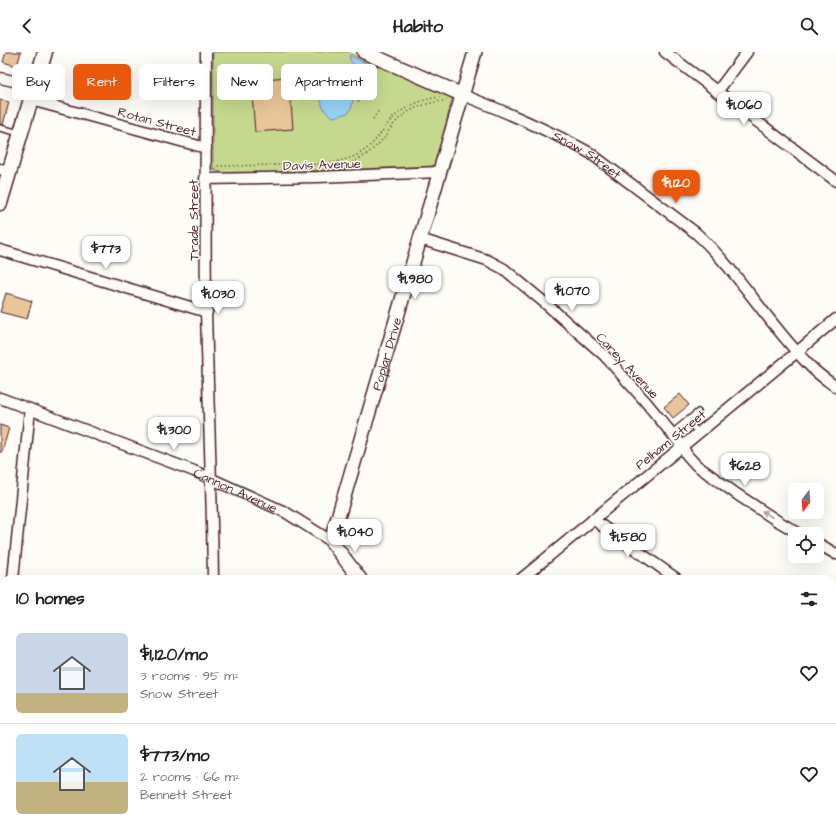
<!DOCTYPE html>
<meta charset="utf-8">
<style>
body{margin:0;font-family:"Architects Daughter",sans-serif;background:#f6f6f6;color:#202124;height:100vh;display:flex;flex-direction:column;font-size:15px;white-space:nowrap}
*{box-sizing:border-box;margin:0}
p{font-size:13px;color:#757577}
.icon{flex:none;width:22px;height:22px;fill:none;stroke:currentColor;stroke-width:2;stroke-linecap:round;stroke-linejoin:round}
.map{position:relative;flex:1;overflow:hidden}
.drawer{position:absolute;left:0px;top:523px;width:836px;height:256px;display:flex;flex-direction:column;background:#fff;border-radius:12px 12px 0 0;box-shadow:0 4px 16px #0002}
.drawer>*{flex:none}
.top-card{position:absolute;left:12px;top:12px;width:400px;height:36px;display:flex;gap:8px}
.needle{width:26px;rotate:196deg}
.controls{position:absolute;left:788px;top:431px;display:grid;gap:8px}
.controls a{display:grid;place-items:center;width:36px;height:36px;border-radius:6px;background:#fff;box-shadow:0 4px 16px #0002;font-size:20px}
.price{position:absolute;translate:-50% -34px;padding:0 9px;border-radius:8px;background:#fff;color:#222;font-size:13px;line-height:26px;filter:drop-shadow(0 1px 2px #0008)}
.price::after{content:'';position:absolute;left:50%;top:24px;width:12px;height:9px;margin-left:-6px;background:inherit;clip-path:polygon(0 0,100% 0,50% 100%)}
.price.selected{background:#ea580c;color:#fff}
ul{padding:0;list-style:none}
li{display:flex;align-items:center;gap:12px;height:100px;padding:0 16px}
li+li{border-top:1px solid #e0e0e0}
li span{display:grid;place-items:center;flex:none;width:112px;height:80px;border-radius:6px;color:#555}
li>.icon{margin-inline-start:auto}
span .icon{width:48px;height:48px;fill:#fffc;stroke-width:1}
li b{font-size:17px}
h2{display:flex;justify-content:space-between;align-items:center;height:48px;padding:0 16px;font-size:17px}
.tag{padding:0 14px;border-radius:6px;background:#fff;box-shadow:0 4px 16px #0002;font-size:14px;line-height:36px}
.tag.selected{background:#ea580c;color:#fff}
header{display:flex;justify-content:space-between;align-items:center;height:52px;padding:0 16px;background:#fff;font-size:18px;font-weight:800}
.map>svg:first-child{display:block}
</style>
<header><svg class="icon" aria-label="back" viewBox="0 0 24 24"><path d="M15 5l-7 7 7 7"/></svg>Habito<svg class="icon" aria-label="search" viewBox="0 0 24 24"><circle cx="10" cy="10" r="6"/><path d="M15 15l6 6"/></svg></header>
<div class="map">
<svg width="836" height="779" viewBox="0 0 836 779">
<rect width="100%" height="100%" fill="#fdfcf7"/>
<filter id="ink" filterUnits="userSpaceOnUse"><feTurbulence type="fractalNoise" baseFrequency=".025" numOctaves="2"/><feDisplacementMap in="SourceGraphic" scale="8" xChannelSelector="R" yChannelSelector="G"/><feConvolveMatrix kernelMatrix="1 2 1 2 8 2 1 2 1" color-interpolation-filters="sRGB"/></filter>
<g filter="url(#ink)">
<!-- green -->
<path fill="#c5d88d" stroke="#887c5c" d="M213 0H347L452 46 436 114 228 122 213 118Z"/>
<!-- water -->
<g fill="#98d2f8" stroke="#798aa6">
<path d="M349 4H351L370 13 372 15 371 17C362 19 350 14 349 4Z"/>
<path d="M339 29 349 31C353 39 355 54 348 61L333 65C320 58 318 45 326 33Z"/>
<path d="M4 759V775H13V779H0V760Z"/>
</g>
<!-- building -->
<g fill="#e9c59a" stroke="#4a1f2b">
<path d="M6 0H21L17 14 3 10Z"/>
<path d="M289 25 293 77 255 80 251 28Z"/>
<path d="M0 48 9 50 3 73 0 72Z"/>
<path d="M6 241 32 249 27 267 0 260Z"/>
<path d="M680 342 689 353 673 366 664 355Z"/>
<path d="M0 373 9 376 2 400H0Z"/>
</g>
<g fill="none" stroke-linecap="round" stroke-linejoin="round">
<defs>
<g id="service">
<path d="M0 76 20 81"/>
<path d="M687 369 699 381"/>
<path d="M672 381 698 360"/>
<path d="M182 779 183 775"/>
</g>
<g id="minor">
<path d="M206 0C206 86 205 172 206 257 208 347 212 437 213 527"/>
<path d="M665 0 836 129"/>
<path d="M0 26 36 34"/>
<path d="M717 40 747 0"/>
<path id="s1" d="M463 43C506 60 549 78 590 101L696 181C740 221 769 274 812 316 819 323 828 329 836 335"/>
<path d="M31 48 206 96"/>
<path d="M0 117 10 119"/>
<path d="M205 127 318 125 440 120"/>
<path d="M420 187 487 208 504 217 545 251 604 303 645 349 682 394 687 403 696 413 738 443 776 468 800 482"/>
<path d="M0 198 207 260"/>
<path id="s2" d="M0 346 194 419 285 460 331 489"/>
<path d="M593 467 605 476 677 527"/>
<path d="M817 491 836 502"/>
<path d="M13 527 30 357"/>
<path d="M521 527 797 300 836 267"/>
<path d="M0 606 4 607"/>
<path d="M832 614 836 615"/>
<path d="M0 711 4 712"/>
<path d="M188 775 200 779"/>
<path d="M220 775V779"/>
<path d="M229 779 234 775"/>
<path d="M363 779V775"/>
<path d="M635 779 636 775"/>
</g>
<g id="tertiary">
<path d="M364 0 463 43"/>
<path id="s3" d="M360 527 331 489 475 0"/>
<path d="M798 775 804 779"/>
</g>
<path id="secondary" d="M0 151 45 0"/>
</defs>
<!-- service casing -->
<use href="#service" stroke="#4a1f2b" stroke-width="8"/>
<!-- minor casing -->
<use href="#minor" stroke="#4a1f2b" stroke-width="13"/>
<!-- tertiary casing -->
<use href="#tertiary" stroke="#4a1f2b" stroke-width="16"/>
<!-- secondary casing -->
<use href="#secondary" stroke="#4a1f2b" stroke-width="17"/>
<!-- path -->
<g stroke="#4a1f2b" stroke-width="1.5" stroke-dasharray="1 3" stroke-linecap="butt">
<path d="M358 49 367 44"/>
<path d="M373 67 379 58"/>
<path d="M341 114C358 110 373 99 384 86 387 81 391 75 395 71 409 55 428 51 448 48"/>
<path d="M215 117 218 114C240 114 261 113 282 113 308 112 334 114 357 103 373 95 380 81 391 68 403 55 422 47 440 45"/>
</g>
<!-- service -->
<use href="#service" stroke="#fdfcf7" stroke-width="5"/>
<!-- minor -->
<use href="#minor" stroke="#fdfcf7" stroke-width="10"/>
<!-- tertiary -->
<use href="#tertiary" stroke="#fdfcf7" stroke-width="13"/>
<!-- secondary -->
<use href="#secondary" stroke="#fdfcf7" stroke-width="14"/>
</g>
<!-- one-way arrows -->
<defs><path id="oneway-shaft" d="M-6 0H5M1.5-3L5.5 0L1.5 3" fill="none" stroke-width="1.6" stroke-linecap="round" stroke-linejoin="round"/></defs>
<use stroke="#ac999b" href="#oneway-shaft" transform="translate(767 462) rotate(-147)"/>
</g>
<g text-anchor="middle" stroke-width="3" stroke-linejoin="round" paint-order="stroke">
<!-- street labels -->
<g font-size="13" fill="#4a1f2b" stroke="#fdfcf7">
<text transform="translate(157 69) rotate(15)" y="5">Rotan Street</text>
<text dy="5" stroke="none"><textPath href="#s1" startOffset="138">Snow Street</textPath></text>
<text transform="translate(322 112) rotate(-2)" y="5">Davis Avenue</text>
<text transform="translate(193 168) rotate(-90)" y="5">Trade Street</text>
<text dy="5" stroke="none"><textPath href="#s3" startOffset="243">Poplar Drive</textPath></text>
<text transform="translate(628 313) rotate(47)" y="5">Carey Avenue</text>
<text transform="translate(670 387) rotate(-39)" y="5">Pelham Street</text>
<text dy="5" stroke="none"><textPath href="#s2" startOffset="253">Cannon Avenue</textPath></text>
</g>
</g>
</svg>
<div class="controls">
<a><svg class="needle" viewBox="-14 -14 28 28"><path d="M0-13l5 13h-10z" fill="#e53935"/><path d="M0 13l5-13h-10z" fill="#757577"/></svg></a>
<a><svg class="icon" aria-label="locate" viewBox="0 0 24 24"><circle cx="12" cy="12" r="6"/><path d="M12 2v4M12 18v4M2 12h4M18 12h4"/></svg></a>
</div>
<b class="price" style="left:744px;top:74px">$1,060</b>
<b class="price selected" style="left:676px;top:152px">$1,120</b>
<b class="price" style="left:106px;top:218px">$773</b>
<b class="price" style="left:415px;top:248px">$1,980</b>
<b class="price" style="left:572px;top:260px">$1,070</b>
<b class="price" style="left:218px;top:263px">$1,030</b>
<b class="price" style="left:174px;top:399px">$1,300</b>
<b class="price" style="left:745px;top:435px">$628</b>
<b class="price" style="left:355px;top:501px">$1,040</b>
<b class="price" style="left:628px;top:506px">$1,580</b>
<div class="top-card">
<a class="tag">Buy</a>
<a class="tag selected">Rent</a>
<a class="tag">Filters</a>
<a class="tag">New</a>
<a class="tag">Apartment</a>
</div>
<section class="drawer">
<h2>10 homes<svg class="icon" aria-label="filters" viewBox="0 0 24 24"><path d="M4 7h16M4 17h16"/><circle cx="9" cy="7" r="2"/><circle cx="15" cy="17" r="2"/></svg></h2>
<ul>
<li><span style="background:linear-gradient(#c9d6e8 75%,#c2b280 0)"><svg class="icon" aria-label="home" viewBox="0 0 24 24"><path d="M3 11l9-7 9 7M6 9v11h12V9"/></svg></span><div><b>$1,120/mo</b><p>3 rooms · 95 m²</p><p>Snow Street</p></div><svg class="icon" aria-label="heart" viewBox="0 0 24 24"><path d="M12 20l-8-8c-3-5 5-10 8-4 3-6 11-1 8 4z"/></svg></li>
<li><span style="background:linear-gradient(#bfe0f5 60%,#c2b280 0)"><svg class="icon" aria-label="home" viewBox="0 0 24 24"><path d="M3 11l9-7 9 7M6 9v11h12V9"/></svg></span><div><b>$773/mo</b><p>2 rooms · 66 m²</p><p>Bennett Street</p></div><svg class="icon" aria-label="heart" viewBox="0 0 24 24"><path d="M12 20l-8-8c-3-5 5-10 8-4 3-6 11-1 8 4z"/></svg></li>
</ul>
</section>
</div>
